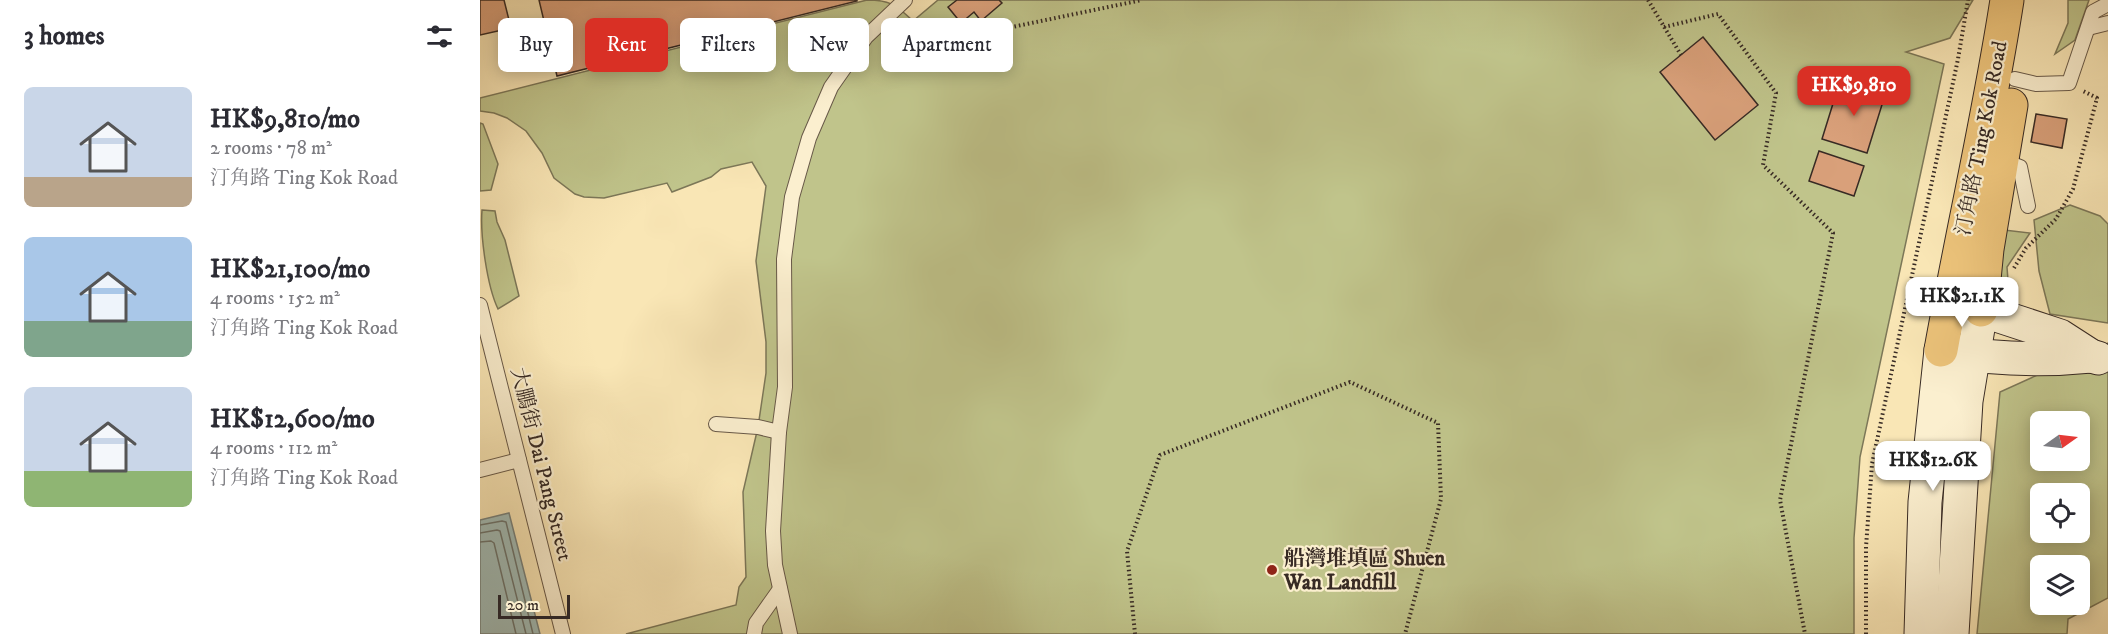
<!DOCTYPE html>
<meta charset="utf-8">
<style>
body{margin:0;font-family:"IM FELL DW Pica","Noto Serif TC",serif;background:#f2f2f3;color:#2b2b33;height:100vh;display:flex;flex-direction:column;font-size:22px;white-space:nowrap}
*{box-sizing:border-box;margin:0}
p{font-size:20px;color:#7c7c81}
.icon{flex:none;width:33px;height:33px;fill:none;stroke:currentColor;stroke-width:2;stroke-linecap:round;stroke-linejoin:round}
.map{position:relative;flex:1;overflow:hidden}
.side{display:flex;flex-direction:column;background:#fff;width:480px}
.side>*{flex:none}
.top-card{position:absolute;left:18px;top:18px;width:570px;height:54px;display:flex;gap:12px}
.needle{width:39px;rotate:76deg}
.tools{position:absolute;left:1550px;top:411px;display:grid;gap:12px}
.tools a{display:grid;place-items:center;width:60px;height:60px;border-radius:9px;background:#fff;box-shadow:0 3px 15px #0003;font-size:30px}
.scale{position:absolute;left:18px;bottom:15px;width:72px;box-sizing:border-box;padding-left:6px;border:3px solid #372a24;border-top:0;font-size:16px;line-height:21px;white-space:nowrap;color:#372a24;-webkit-text-stroke:4px #fbefcf;paint-order:stroke}
.price{position:absolute;translate:-50% -51px;padding:0 14px;border-radius:12px;background:#fff;color:#222;font-size:20px;line-height:39px;filter:drop-shadow(0 2px 3px #0008)}
.price::after{content:'';position:absolute;left:50%;top:36px;width:18px;height:14px;margin-left:-9px;background:inherit;clip-path:polygon(0 0,100% 0,50% 100%)}
.price.on{background:#d93025;color:#fff}
ul{padding:0;list-style:none}
li{display:flex;align-items:center;gap:18px;height:150px;padding:0 24px}
li span{display:grid;place-items:center;flex:none;width:168px;height:120px;border-radius:9px;color:#555}
li>.icon{margin-inline-start:auto}
span .icon{width:72px;height:72px;fill:#fffc;stroke-width:1}
li b{font-size:26px}
h2{display:flex;justify-content:space-between;align-items:center;height:72px;padding:0 24px;font-size:26px}
.pill{padding:0 21px;border-radius:9px;background:#fff;box-shadow:0 3px 15px #0003;font-size:21px;line-height:54px}
.pill.on{background:#d93025;color:#fff}
main{display:flex;flex:1;min-height:0}
.map>svg:first-child{display:block}
</style>
<main>
<section class="side">
<h2>3 homes<svg class="icon" aria-label="filters" viewBox="0 0 24 24"><path d="M4 7h16M4 17h16"/><circle cx="9" cy="7" r="2"/><circle cx="15" cy="17" r="2"/></svg></h2>
<ul>
<li><span style="background:linear-gradient(#c9d6e8 75%,#b9a48a 0)"><svg class="icon" aria-label="home" viewBox="0 0 24 24"><path d="M3 11l9-7 9 7M6 9v11h12V9"/></svg></span><div><b>HK$9,810/mo</b><p>2 rooms · 78 m²</p><p>汀角路 Ting Kok Road</p></div></li>
<li><span style="background:linear-gradient(#a9c7e8 70%,#7fa58c 0)"><svg class="icon" aria-label="home" viewBox="0 0 24 24"><path d="M3 11l9-7 9 7M6 9v11h12V9"/></svg></span><div><b>HK$21,100/mo</b><p>4 rooms · 152 m²</p><p>汀角路 Ting Kok Road</p></div></li>
<li><span style="background:linear-gradient(#c9d6e8 70%,#8fb573 0)"><svg class="icon" aria-label="home" viewBox="0 0 24 24"><path d="M3 11l9-7 9 7M6 9v11h12V9"/></svg></span><div><b>HK$12,600/mo</b><p>4 rooms · 112 m²</p><p>汀角路 Ting Kok Road</p></div></li>
</ul>
</section>
<div class="map">
<svg width="1628" height="634" viewBox="0 0 1628 634">
<rect width="100%" height="100%" fill="#f9e6b5"/>
<filter id="stains"><feTurbulence type="fractalNoise" baseFrequency=".00333" numOctaves="4"/><feColorMatrix values="0 0 0 0 .2 0 0 0 0 .09 0 0 0 0 .02 0 0 0 .5 -.17"/></filter>
<radialGradient id="worn" r=".72"><stop offset=".6" stop-color="#630" stop-opacity="0"/><stop offset="1" stop-color="#630" stop-opacity=".3"/></radialGradient>
<!-- green -->
<g fill="#c0c48b" stroke="#7c7758" stroke-width="1.5" fill-rule="evenodd">
<path d="M387 0C411 0 416 5 433 21L458 0H1493L1470 38 1426 52 1464 64 1380 457 1374 538V634H146L256 605 259 587 266 577 263 492 278 427 286 373V342L276 261 286 186 272 162 241 169 231 177 192 192 187 183 124 198 104 197 95 194 74 178 62 153 46 131 27 118 14 113 0 111V98Z"/>
<path d="M1588 0H1609L1595 40 1575 54 1588 23Z"/>
<path d="M0 123 3 124 18 164 11 190 0 191Z"/>
<path d="M1590 205 1620 216 1628 224V323L1570 314 1559 271 1554 220Z"/>
<path d="M2 210 15 211 17 222 25 240 39 296 18 309C7 286 0 235 2 210Z"/>
<path d="M1524 230 1550 233 1527 267 1529 294C1512 275 1520 253 1524 230Z"/>
<path d="M1628 343V598L1588 619 1587 634H1497L1520 392ZM1560 422H1599V460H1560ZM1560 494H1599V532H1560ZM1560 566H1599V604H1560Z"/>
</g>
<!-- water -->
<path fill="#a2bdb8" stroke="#77827d" stroke-width="1.5" d="M29 513 60 634H0V520Z"/>
<g fill="none" stroke-linecap="round" stroke-linejoin="round">
<!-- shore -->
<g stroke="#6c746e" stroke-width="1.5">
<path d="M0 525 22 521 26 522 53 634"/>
<path d="M0 533 17 530 20 531 46 634"/>
<path d="M0 542 11 541 14 543 36 634"/>
</g>
</g>
<!-- building -->
<g fill="#d9a07a" stroke="#372a24" stroke-width="1.5">
<path d="M0 0H24L31 28 0 35Z"/>
<path d="M59 0H377V1L77 76Z"/>
<path d="M477 0H519L522 3 501 21 494 12 481 23 468 7Z"/>
<path d="M1223 37 1278 105 1235 140 1180 72Z"/>
<path d="M1360 81 1405 95 1387 153 1342 139Z"/>
<path d="M1556 114 1587 119 1582 148 1551 142Z"/>
<path d="M1339 151 1384 166 1374 196 1329 181Z"/>
</g>
<g fill="none" stroke-linecap="round" stroke-linejoin="round">
<defs>
<g id="lane">
<path d="M1608 28 1628 23"/>
<path d="M1535 79 1556 84 1589 83 1613 12 1628 4"/>
<path d="M1522 160 1540 167 1548 206"/>
<path d="M0 305 83 634"/>
<path d="M236 424 278 427 299 432"/>
<path d="M0 470 39 460"/>
<path d="M274 634 276 623 300 589"/>
<path d="M310 634 295 565 293 531 299 432 305 387 304 259 312 197 329 138 351 87 386 37 425 0"/>
</g>
<g id="secondary">
<path d="M1479 307 1501 310 1580 336 1611 356 1618 358"/>
<path d="M1441 634 1445 502 1461 350C1510 359 1561 361 1611 356"/>
<path d="M1472 634 1486 401 1501 310"/>
</g>
<g id="primary">
<path d="M1501 310 1507 249 1531 105"/>
<path d="M1461 350C1482 233 1509 117 1527 0"/>
</g>
</defs>
<!-- lane casing -->
<use href="#lane" stroke="#685948" stroke-width="16"/>
<!-- secondary casing -->
<use href="#secondary" stroke="#372a24" stroke-width="35"/>
<!-- primary casing -->
<use href="#primary" stroke="#372a24" stroke-width="35"/>
<!-- path -->
<g stroke="#372a24" stroke-width="4" stroke-dasharray="1.5 3" stroke-linecap="butt">
<path d="M1168 0 1201 55"/>
<path d="M1184 27 1238 14 1296 93 1283 165 1353 233 1300 500 1325 634"/>
<path d="M410 39 465 41 662 0"/>
<path d="M1534 268 1546 248 1576 219 1593 189 1617 98 1603 91"/>
<path d="M655 634 647 551 680 455 870 382 958 423 961 499 925 634"/>
<path d="M1386 634V547L1392 464 1478 59 1488 0"/>
</g>
<!-- lane -->
<use href="#lane" stroke="#fbefcf" stroke-width="14"/>
<!-- secondary -->
<use href="#secondary" stroke="#fbefcf" stroke-width="33"/>
<!-- primary -->
<use href="#primary" stroke="#ecc37a" stroke-width="33"/>
</g>
<!-- markers -->
<circle fill="#8f2418" stroke="#fbefcf" stroke-width="2" cx="792" cy="570" r="6"/>
<g text-anchor="middle" stroke-width="4.5" stroke-linejoin="round" paint-order="stroke">
<!-- street labels -->
<g font-size="21" fill="#372a24" stroke="#fbefcf">
<text transform="translate(1501 138) rotate(-79)" y="7">汀角路 Ting Kok Road</text>
<text transform="translate(62 464) rotate(76)" y="7">大鵬街 Dai Pang Street</text>
</g>
<!-- poi labels -->
<g font-size="21" font-weight="bold" fill="#372a24" stroke="#fbefcf" text-anchor="start">
<text x="804" y="565">船灣堆填區 Shuen<tspan x="804" dy="24">Wan Landfill</tspan></text>
</g>
</g>
<rect width="100%" height="100%" filter="url(#stains)"/>
<rect width="100%" height="100%" fill="url(#worn)"/>
</svg>
<div class="tools">
<a><svg class="needle" viewBox="-14 -14 28 28"><path d="M0-13l5 13h-10z" fill="#e53935"/><path d="M0 13l5-13h-10z" fill="#7c7c81"/></svg></a>
<a><svg class="icon" aria-label="locate" viewBox="0 0 24 24"><circle cx="12" cy="12" r="6"/><path d="M12 2v4M12 18v4M2 12h4M18 12h4"/></svg></a>
<a><svg class="icon" aria-label="layers" viewBox="0 0 24 24"><path d="M12 4l9 5-9 5-9-5zM3 14l9 5 9-5"/></svg></a>
</div>
<div class="scale">20 m</div>
<b class="price on" style="left:1374px;top:117px">HK$9,810</b>
<b class="price" style="left:1482px;top:328px">HK$21.1K</b>
<b class="price" style="left:1453px;top:492px">HK$12.6K</b>
<div class="top-card">
<a class="pill">Buy</a>
<a class="pill on">Rent</a>
<a class="pill">Filters</a>
<a class="pill">New</a>
<a class="pill">Apartment</a>
</div>
</div>
</main>
